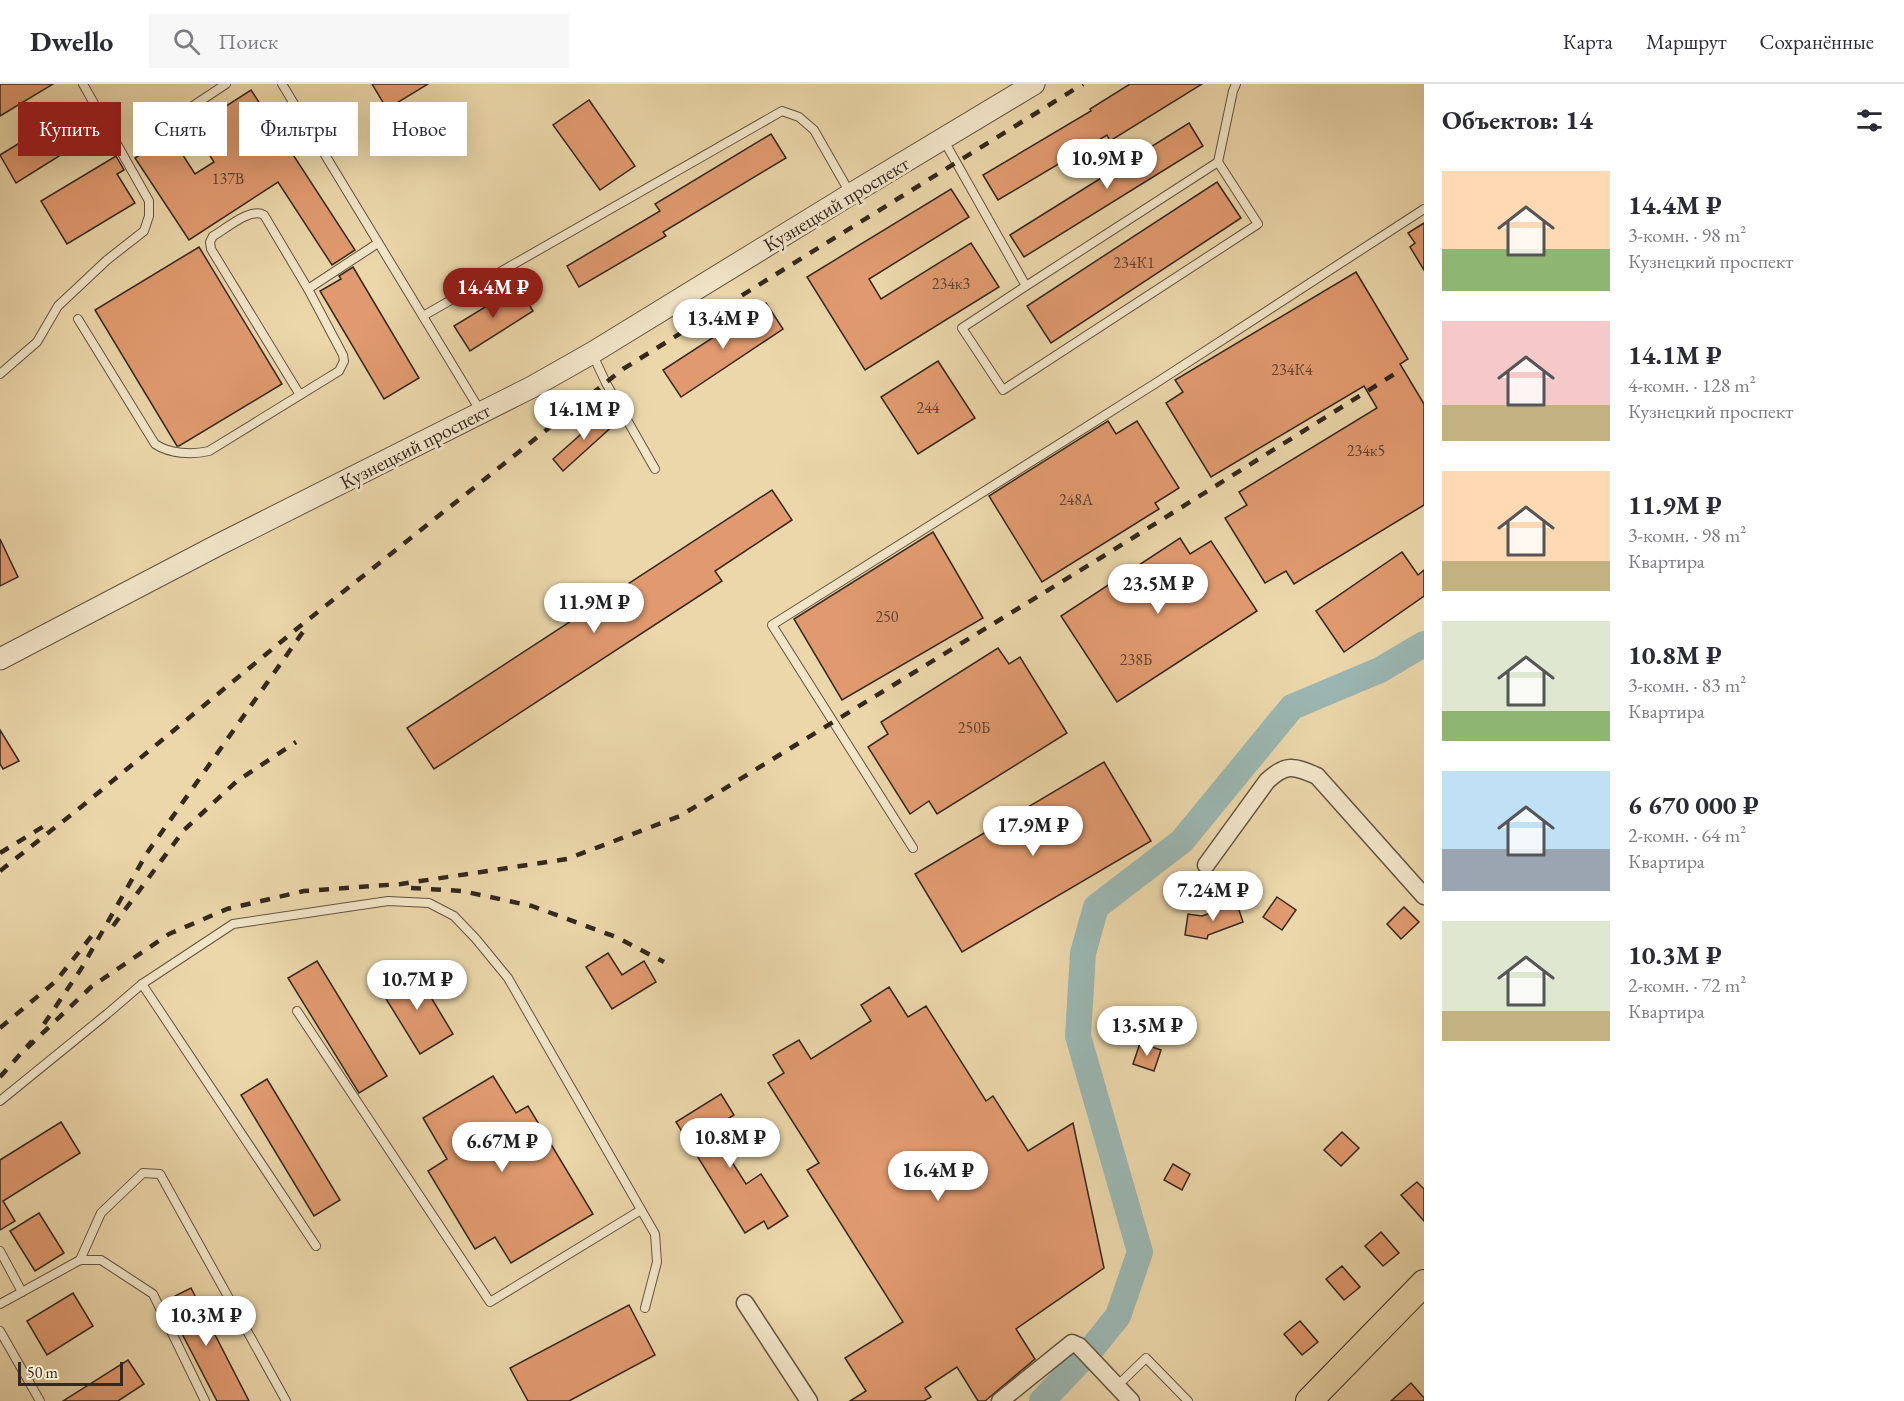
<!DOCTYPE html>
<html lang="ru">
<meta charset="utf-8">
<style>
body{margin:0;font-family:"EB Garamond",serif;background:#f7f7f7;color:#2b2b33;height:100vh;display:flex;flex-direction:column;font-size:22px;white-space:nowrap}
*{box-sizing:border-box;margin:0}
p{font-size:20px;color:#7c7c81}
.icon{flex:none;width:33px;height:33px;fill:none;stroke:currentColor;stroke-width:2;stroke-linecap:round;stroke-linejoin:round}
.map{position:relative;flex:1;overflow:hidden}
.sheet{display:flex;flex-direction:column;background:#fff;width:480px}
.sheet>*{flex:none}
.hud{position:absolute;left:18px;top:18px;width:570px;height:54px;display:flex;gap:12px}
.scale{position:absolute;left:18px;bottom:15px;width:105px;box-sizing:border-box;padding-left:6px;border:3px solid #34281f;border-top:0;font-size:16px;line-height:21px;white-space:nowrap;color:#34281f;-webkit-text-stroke:4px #f2e5c8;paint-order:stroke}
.price{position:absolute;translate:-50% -51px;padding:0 14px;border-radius:21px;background:#fff;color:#222;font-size:20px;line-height:39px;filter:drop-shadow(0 2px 3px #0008)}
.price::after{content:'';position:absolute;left:50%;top:36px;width:18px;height:14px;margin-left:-9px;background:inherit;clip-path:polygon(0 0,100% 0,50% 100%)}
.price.selected{background:#8f2418;color:#fff}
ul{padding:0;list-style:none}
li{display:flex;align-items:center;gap:18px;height:150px;padding:0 18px}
li span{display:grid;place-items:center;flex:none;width:168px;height:120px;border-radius:0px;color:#555}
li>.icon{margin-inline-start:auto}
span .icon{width:72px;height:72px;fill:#fffc;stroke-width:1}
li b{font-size:26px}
h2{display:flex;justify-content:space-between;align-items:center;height:72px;padding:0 18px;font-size:26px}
.tag{padding:0 21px;border-radius:0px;background:#fff;box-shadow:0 6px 24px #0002;font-size:21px;line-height:54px}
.tag.selected{background:#8f2418;color:#fff}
header{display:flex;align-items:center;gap:36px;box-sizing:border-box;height:84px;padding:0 30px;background:#fff;border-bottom:2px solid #e1e1e2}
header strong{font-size:28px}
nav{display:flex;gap:33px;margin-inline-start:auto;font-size:21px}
.search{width:420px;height:54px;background:#f7f7f7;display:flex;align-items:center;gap:15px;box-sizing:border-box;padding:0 21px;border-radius:0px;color:#7c7c81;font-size:22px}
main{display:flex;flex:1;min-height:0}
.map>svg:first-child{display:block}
</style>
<header>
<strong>Dwello</strong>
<div class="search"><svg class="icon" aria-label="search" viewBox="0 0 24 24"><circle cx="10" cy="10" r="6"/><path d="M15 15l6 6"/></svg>Поиск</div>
<nav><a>Карта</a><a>Маршрут</a><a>Сохранённые</a></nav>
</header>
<main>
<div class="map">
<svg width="1424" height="1317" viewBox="0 0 1424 1317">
<rect width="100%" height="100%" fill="#ebd7aa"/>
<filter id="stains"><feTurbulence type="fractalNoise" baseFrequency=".00333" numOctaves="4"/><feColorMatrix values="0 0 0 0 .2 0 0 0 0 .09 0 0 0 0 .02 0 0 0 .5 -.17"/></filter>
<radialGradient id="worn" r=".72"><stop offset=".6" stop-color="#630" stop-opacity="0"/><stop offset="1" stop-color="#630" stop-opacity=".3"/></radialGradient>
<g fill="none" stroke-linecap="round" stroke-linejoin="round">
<!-- river -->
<path stroke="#9bb7b2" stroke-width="26" d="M1042 1317 1093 1263 1118 1232 1140 1168 1078 952 1083 869 1096 823 1182 757 1292 623 1380 586 1424 560"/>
</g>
<!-- building -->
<g fill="#e19a6f" stroke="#34281f" stroke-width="1.5">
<path d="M0 0H53L0 32Z"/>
<path d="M372 0H428L387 25Z"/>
<path d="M1130 0H1202L1110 57 1107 51 998 116 983 91 1091 27 1090 25Z"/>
<path d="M251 6 355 166 332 181 278 98 189 156 135 74 170 51 195 90 214 78 192 44Z"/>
<path d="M589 16 635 82 600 106 553 41Z"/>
<path d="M80 22 96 49 16 99 0 71Z"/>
<path d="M1189 39 1203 62 1024 173 1010 151Z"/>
<path d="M771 50 786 74 663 148 666 152 579 203 567 182 660 127 655 120Z"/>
<path d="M116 72 124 86 117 90 135 119 67 160 41 117Z"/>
<path d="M1217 98 1241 134 1051 259 1027 222Z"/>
<path d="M951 105 969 133 869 195 881 215 971 159 999 203 865 286 807 193Z"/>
<path d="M1424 139V186L1410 163 1415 159 1408 149Z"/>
<path d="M199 163 282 300 179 362H177L95 226Z"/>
<path d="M353 183 419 294 384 315 320 207 341 195 339 192Z"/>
<path d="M1356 188 1408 275 1400 280 1424 320V421L1294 500 1286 487 1265 499 1225 434 1247 421 1239 408 1377 324 1364 302 1211 393 1166 319 1183 308 1175 296Z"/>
<path d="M518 203 533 227 470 267 454 242Z"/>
<path d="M766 219 783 245 681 313 663 286Z"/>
<path d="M938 277 975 334 918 370 881 313Z"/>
<path d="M606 328 616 339 563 387 553 375Z"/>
<path d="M1108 337 1116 350 1137 337 1179 404 1155 419 1159 425 1042 498 989 412Z"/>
<path d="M772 406 792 436 715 487 722 497 434 685 407 644Z"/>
<path d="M933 448 983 534 842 616 794 535Z"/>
<path d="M1180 454 1190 470 1211 457 1257 527 1117 618 1061 532Z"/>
<path d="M0 455 18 493 0 502Z"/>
<path d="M1402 468 1418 491 1424 486V512L1344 568 1316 527Z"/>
<path d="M998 564 1009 580 1020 573 1067 649 937 730 929 717 910 730 868 663 888 650 881 638Z"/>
<path d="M0 646 19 677 3 685 0 680Z"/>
<path d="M1104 678 1151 757 962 868 915 790Z"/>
<path d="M1277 813 1296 826 1282 846 1263 833Z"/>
<path d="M1237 820 1243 838 1208 851 1207 855 1185 851 1188 830 1202 832Z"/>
<path d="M1404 823 1419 838 1401 855 1387 840Z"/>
<path d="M608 869 622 891 644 877 656 898 612 925 586 883Z"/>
<path d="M317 877 387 992 359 1009 288 894Z"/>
<path d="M414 885 453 950 420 970 380 905Z"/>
<path d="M889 903 908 933 926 922 986 1017 993 1012 1028 1067 1073 1039 1104 1184 1016 1245 1035 1275 985 1317H978L957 1283 925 1304 931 1313 924 1317H850L866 1307 845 1274 903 1238 807 1086 819 1079 768 999 784 989 773 971 799 956 811 975 871 937 861 921Z"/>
<path d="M1140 959 1161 966 1154 987 1133 980Z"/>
<path d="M493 992 516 1029 528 1022 593 1130 511 1179 495 1153 475 1165 428 1087 447 1075 423 1034Z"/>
<path d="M267 995 340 1116 314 1132 241 1011Z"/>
<path d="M721 1010 734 1031 711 1045 746 1100 761 1090 788 1132 768 1145 764 1137 745 1149 676 1038Z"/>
<path d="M61 1038 80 1069 3 1117 15 1137 0 1146V1076Z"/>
<path d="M1342 1048 1359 1064 1341 1082 1324 1066Z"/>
<path d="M1173 1080 1190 1090 1182 1106 1164 1096Z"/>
<path d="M1417 1098 1424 1105V1137L1401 1111Z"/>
<path d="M39 1129 64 1169 35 1187 10 1147Z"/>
<path d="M1381 1148 1399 1169 1383 1182 1365 1162Z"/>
<path d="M1342 1182 1360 1203 1344 1216 1326 1195Z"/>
<path d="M191 1204 249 1317H217L165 1217Z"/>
<path d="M73 1209 93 1242 47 1271 27 1237Z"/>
<path d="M629 1221 655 1271 569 1317H528L510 1284Z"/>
<path d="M1300 1237 1318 1258 1302 1271 1284 1250Z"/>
<path d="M128 1276 144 1300 118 1317H63Z"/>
<path d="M1411 1299 1424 1314V1317H1391Z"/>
</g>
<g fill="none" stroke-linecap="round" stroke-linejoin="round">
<defs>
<g id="service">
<path d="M282 0 481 328"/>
<path d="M152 49 226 0"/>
<path d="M943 55 1026 202 962 244 1003 306 1258 140 1218 78 1026 202"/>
<path d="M1218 78 1233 7 1236 0"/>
<path d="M423 232 782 27 799 33 814 46 850 109"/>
<path d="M78 235 155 360C170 370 192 371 209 367L339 287 344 277 343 271 308 205 378 159"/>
<path d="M592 269 606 299 655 385"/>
<path d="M0 290 37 258 58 222 107 176 144 147 149 132V117L83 0"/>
<path d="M300 311 211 165 210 158 213 152C226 145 250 123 264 131L308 205"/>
<path d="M913 764 772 541 1156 299 1424 125"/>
<path d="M142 900 316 1162"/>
<path d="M297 927 490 1218 641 1126"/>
<path d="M0 1017 107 930 142 900 233 840 388 817 429 819 454 832 476 855 508 894 655 1150 657 1178 645 1224"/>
<path d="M0 1167 22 1208"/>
<path d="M80 1176 101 1129 143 1089 160 1090 286 1317"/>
<path d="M0 1220 80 1176H101L153 1210 205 1317"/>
<path d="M0 1247 40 1317"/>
<path d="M1117 1302 1146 1274 1188 1317"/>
</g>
<g id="minor">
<path d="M1206 781 1267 697C1286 679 1294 682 1317 692L1424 812"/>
<path d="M745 1219 809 1317"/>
<path d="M1000 1317 1072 1259 1079 1262 1131 1317"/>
</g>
<path id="tertiary" d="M0 575 218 461 532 303 592 269 851 110 1034 0"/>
<path id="primary" d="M1309 1317 1424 1199"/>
</defs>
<!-- service casing -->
<use href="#service" stroke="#625442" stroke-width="10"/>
<!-- minor casing -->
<use href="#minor" stroke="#625442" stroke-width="19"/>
<!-- tertiary casing -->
<use href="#tertiary" stroke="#625442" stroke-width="23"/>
<!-- primary casing -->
<use href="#primary" stroke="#34281f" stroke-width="28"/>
<!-- service -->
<use href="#service" stroke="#f2e5c8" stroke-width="8"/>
<!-- minor -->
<use href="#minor" stroke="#f2e5c8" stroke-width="16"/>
<!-- tertiary -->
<use href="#tertiary" stroke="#f2e5c8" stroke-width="21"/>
<!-- primary -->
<use href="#primary" stroke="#ebd7aa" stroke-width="26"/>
<!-- rail -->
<g stroke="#34281f" stroke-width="4.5" stroke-dasharray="10 10" stroke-linecap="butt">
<path d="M0 769 49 739"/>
<path d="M0 787 81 723 299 543 623 285 1083 0"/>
<path d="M411 804 462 807 532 822 616 853 664 878"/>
<path d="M113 842 184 746 237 697 296 658"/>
<path d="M44 940 81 885 147 769 305 545"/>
<path d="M0 944 56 897 94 849"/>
<path d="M27 964 91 903 169 850 227 825 304 807 401 800 567 775 680 732 1102 473 1401 286"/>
<path d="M0 993 32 957"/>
</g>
</g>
<g text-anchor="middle" stroke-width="6" stroke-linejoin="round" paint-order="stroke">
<!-- number labels -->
<g font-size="16" fill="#5f4433">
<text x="228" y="100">137В</text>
<text x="1134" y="184">234К1</text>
<text x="951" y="205">234к3</text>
<text x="1292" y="291">234К4</text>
<text x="928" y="329">244</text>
<text x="1366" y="372">234к5</text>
<text x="1076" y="421">248А</text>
<text x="887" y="538">250</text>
<text x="1136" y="581">238Б</text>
<text x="974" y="649">250Б</text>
</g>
<!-- street labels -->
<g font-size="20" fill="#34281f" stroke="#f2e5c8">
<text transform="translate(836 120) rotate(-31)" y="7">Кузнецкий проспект</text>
<text transform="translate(415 362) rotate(-27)" y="7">Кузнецкий проспект</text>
</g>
</g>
<rect width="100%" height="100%" filter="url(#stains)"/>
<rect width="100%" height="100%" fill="url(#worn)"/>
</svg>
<div class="scale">50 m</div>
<b class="price" style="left:1107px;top:106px">10.9M ₽</b>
<b class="price selected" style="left:493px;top:235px">14.4M ₽</b>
<b class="price" style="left:723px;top:266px">13.4M ₽</b>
<b class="price" style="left:584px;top:357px">14.1M ₽</b>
<b class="price" style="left:1158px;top:531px">23.5M ₽</b>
<b class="price" style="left:594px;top:550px">11.9M ₽</b>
<b class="price" style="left:1033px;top:773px">17.9M ₽</b>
<b class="price" style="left:1213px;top:838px">7.24M ₽</b>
<b class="price" style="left:417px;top:927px">10.7M ₽</b>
<b class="price" style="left:1147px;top:973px">13.5M ₽</b>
<b class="price" style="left:730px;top:1085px">10.8M ₽</b>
<b class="price" style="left:502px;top:1089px">6.67M ₽</b>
<b class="price" style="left:938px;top:1118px">16.4M ₽</b>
<b class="price" style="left:206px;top:1263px">10.3M ₽</b>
<div class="hud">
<a class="tag selected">Купить</a>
<a class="tag">Снять</a>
<a class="tag">Фильтры</a>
<a class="tag">Новое</a>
</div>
</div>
<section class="sheet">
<h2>Объектов: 14<svg class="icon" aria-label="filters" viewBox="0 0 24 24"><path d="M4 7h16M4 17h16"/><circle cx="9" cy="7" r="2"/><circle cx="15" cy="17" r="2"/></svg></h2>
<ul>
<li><span style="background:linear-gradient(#ffd9b3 65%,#8fb573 0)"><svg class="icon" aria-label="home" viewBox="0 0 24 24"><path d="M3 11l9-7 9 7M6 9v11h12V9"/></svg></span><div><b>14.4M ₽</b><p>3-комн. · 98 m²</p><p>Кузнецкий проспект</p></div></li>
<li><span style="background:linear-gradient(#f6c9c9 70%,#c2b280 0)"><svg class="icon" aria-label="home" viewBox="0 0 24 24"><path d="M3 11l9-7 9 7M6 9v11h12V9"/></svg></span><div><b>14.1M ₽</b><p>4-комн. · 128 m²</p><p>Кузнецкий проспект</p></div></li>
<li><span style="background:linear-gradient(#ffd9b3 75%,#c2b280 0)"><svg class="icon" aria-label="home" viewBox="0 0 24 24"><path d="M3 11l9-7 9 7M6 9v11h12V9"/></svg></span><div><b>11.9M ₽</b><p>3-комн. · 98 m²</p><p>Квартира</p></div></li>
<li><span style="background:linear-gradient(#dfe7d0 75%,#8fb573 0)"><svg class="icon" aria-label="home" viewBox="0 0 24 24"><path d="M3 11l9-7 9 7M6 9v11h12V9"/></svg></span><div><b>10.8M ₽</b><p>3-комн. · 83 m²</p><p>Квартира</p></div></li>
<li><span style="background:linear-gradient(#bfe0f5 65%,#9aa5b1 0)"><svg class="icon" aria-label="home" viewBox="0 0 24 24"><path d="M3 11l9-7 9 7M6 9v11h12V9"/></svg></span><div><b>6 670 000 ₽</b><p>2-комн. · 64 m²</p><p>Квартира</p></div></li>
<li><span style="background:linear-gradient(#dfe7d0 75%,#c2b280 0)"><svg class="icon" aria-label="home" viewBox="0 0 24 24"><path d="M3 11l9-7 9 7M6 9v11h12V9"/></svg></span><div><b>10.3M ₽</b><p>2-комн. · 72 m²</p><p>Квартира</p></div></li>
</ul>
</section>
</main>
